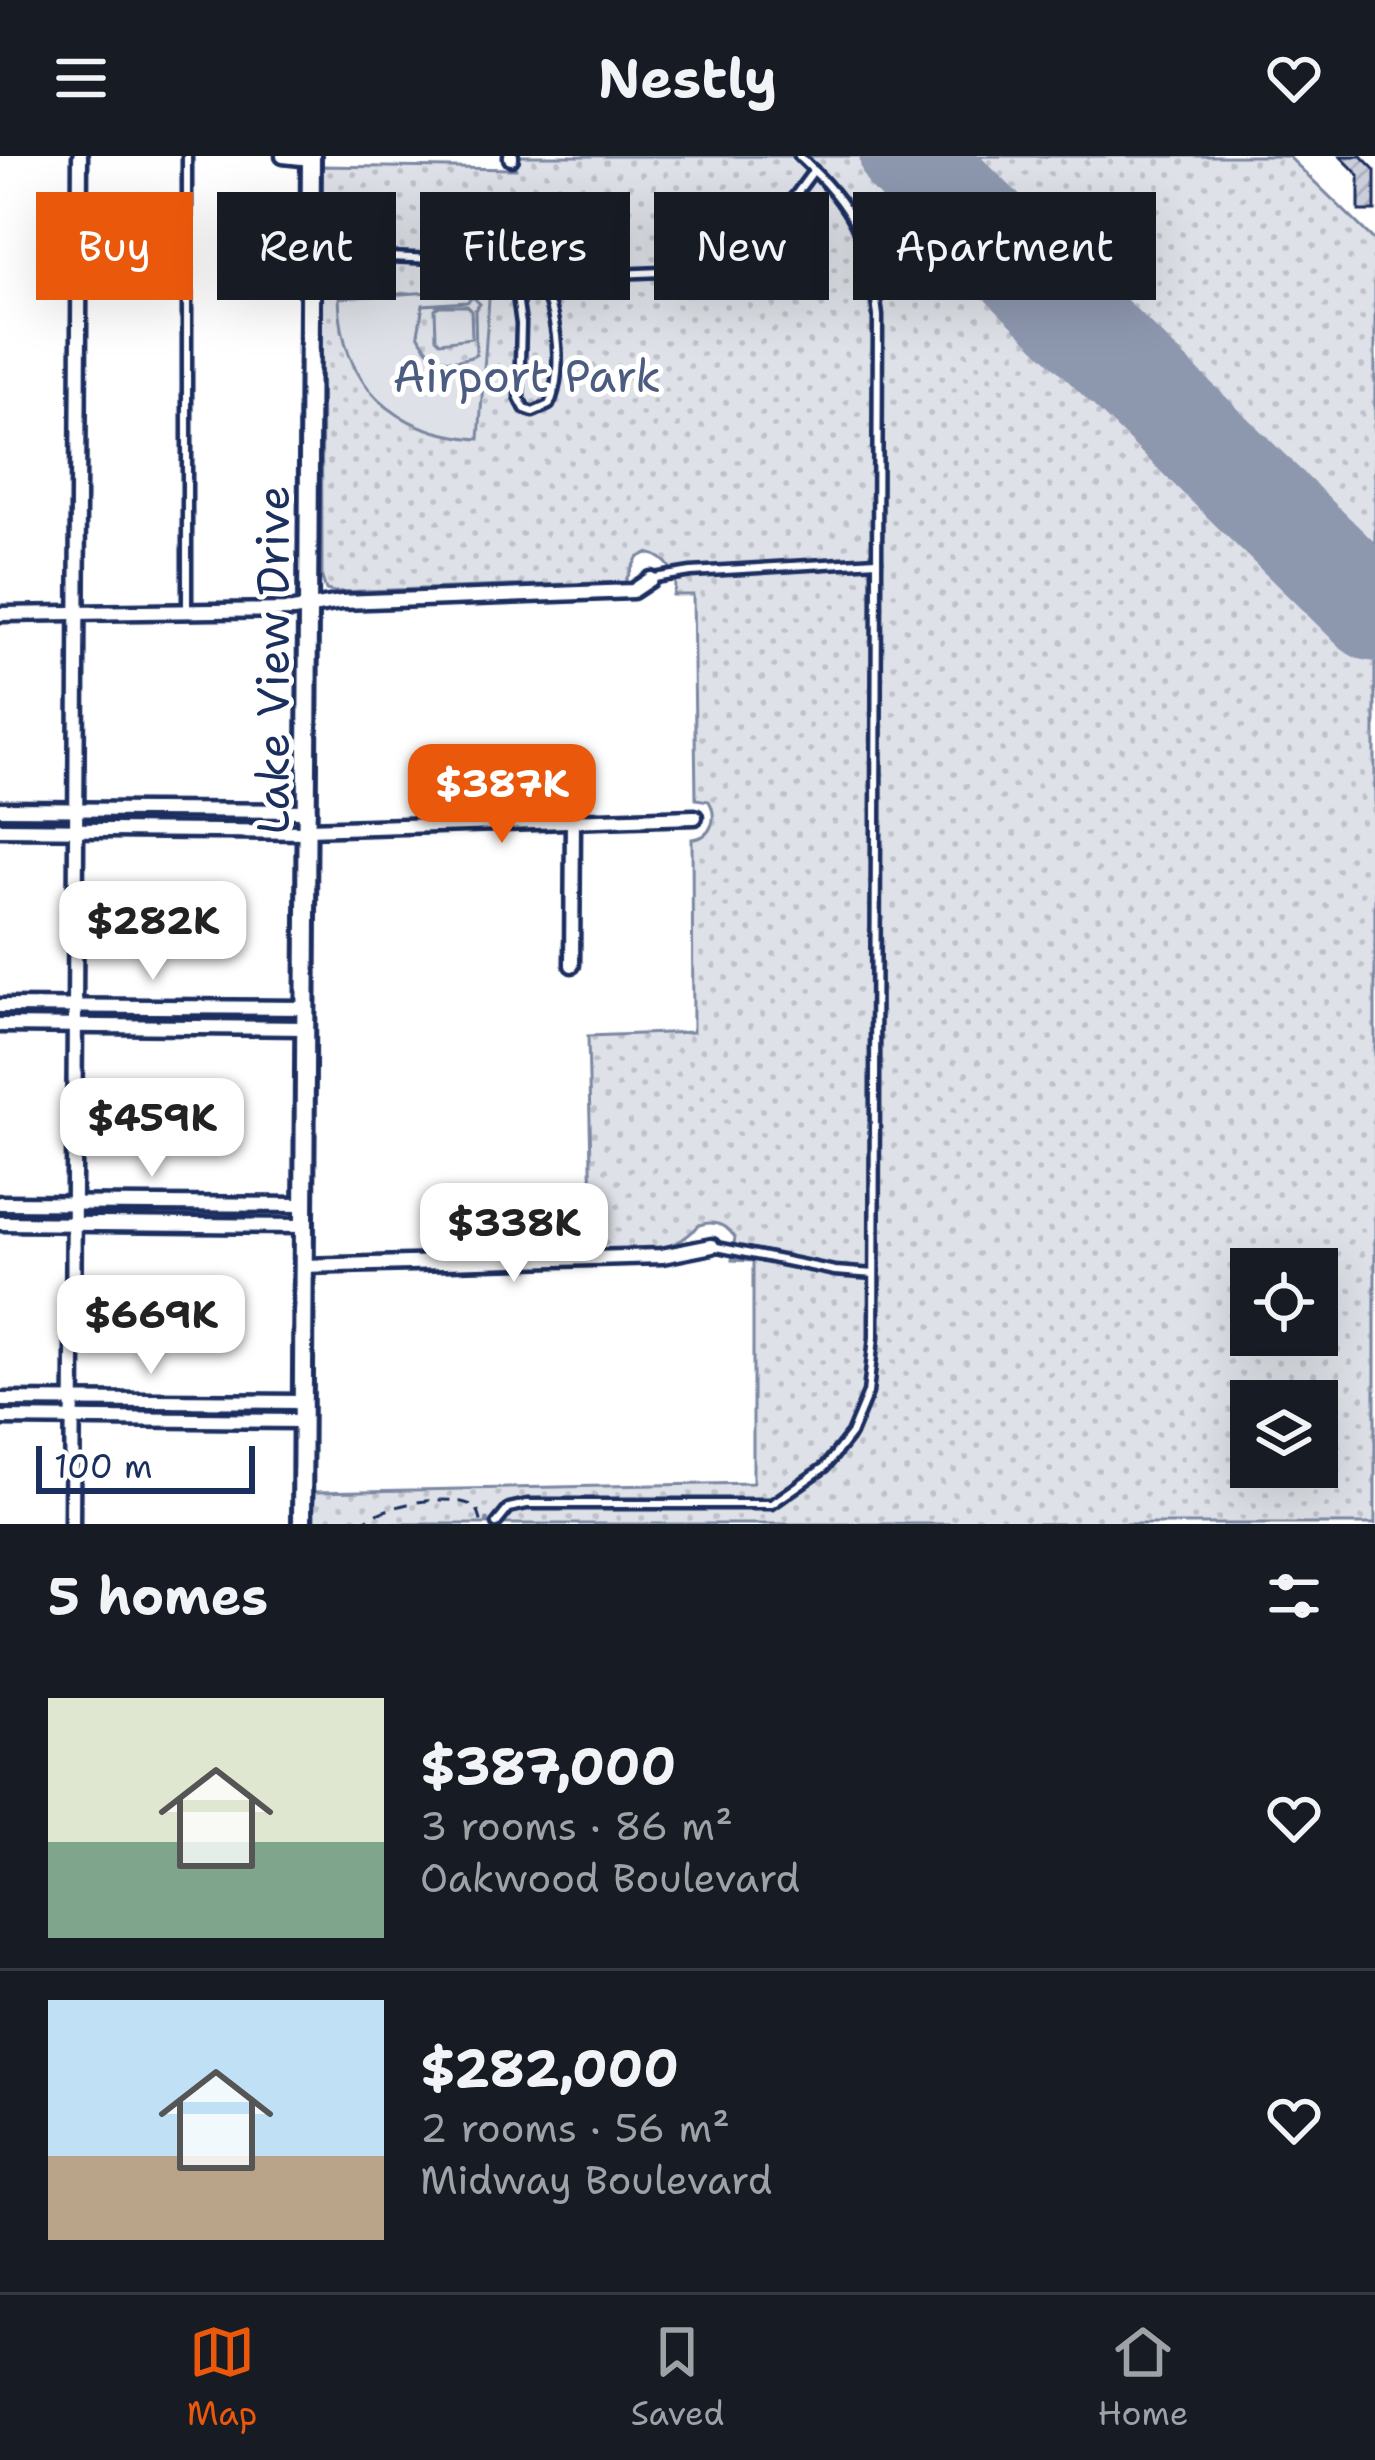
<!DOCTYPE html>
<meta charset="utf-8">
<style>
body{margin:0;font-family:"Shantell Sans",sans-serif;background:#20242c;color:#f1f3f6;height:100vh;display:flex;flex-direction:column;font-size:45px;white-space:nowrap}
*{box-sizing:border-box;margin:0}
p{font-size:39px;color:#9ea1a6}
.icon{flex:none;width:66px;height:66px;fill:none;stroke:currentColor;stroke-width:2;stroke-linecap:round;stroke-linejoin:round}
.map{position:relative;height:1368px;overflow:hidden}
.sheet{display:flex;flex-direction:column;background:#171b24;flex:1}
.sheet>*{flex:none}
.hud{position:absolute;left:36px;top:36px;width:1305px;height:108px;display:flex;gap:24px}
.tools{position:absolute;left:1230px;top:1092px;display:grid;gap:24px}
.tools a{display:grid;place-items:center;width:108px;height:108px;border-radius:0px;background:#171b24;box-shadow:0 12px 48px #0002;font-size:60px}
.scale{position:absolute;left:36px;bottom:30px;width:219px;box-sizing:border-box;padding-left:12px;border:6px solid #1b2f5e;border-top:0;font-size:33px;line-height:42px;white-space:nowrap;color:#1b2f5e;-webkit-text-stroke:9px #fff;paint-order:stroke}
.price{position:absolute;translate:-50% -102px;padding:0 27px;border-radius:24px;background:#fff;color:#222;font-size:39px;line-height:78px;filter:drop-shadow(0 3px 6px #0008)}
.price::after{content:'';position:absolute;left:50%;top:72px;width:36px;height:27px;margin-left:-18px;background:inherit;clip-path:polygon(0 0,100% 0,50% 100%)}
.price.current{background:#ea580c;color:#fff}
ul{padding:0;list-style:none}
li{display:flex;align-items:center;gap:36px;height:300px;padding:0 48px}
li+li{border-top:3px solid #363941}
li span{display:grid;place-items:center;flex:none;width:336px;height:240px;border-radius:0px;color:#555}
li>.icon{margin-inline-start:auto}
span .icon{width:144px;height:144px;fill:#fffc;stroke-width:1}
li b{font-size:51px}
h2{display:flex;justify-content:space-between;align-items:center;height:144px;padding:0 48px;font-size:51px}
.chip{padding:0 42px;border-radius:0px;background:#171b24;box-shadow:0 12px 48px #0002;font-size:42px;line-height:108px}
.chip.current{background:#ea580c;color:#fff}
header{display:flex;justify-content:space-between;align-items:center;height:156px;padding:0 48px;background:#171b24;font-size:54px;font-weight:700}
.dock{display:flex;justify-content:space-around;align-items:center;height:168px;border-top:3px solid #363941;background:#171b24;font-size:33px;color:#9ea1a6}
.dock a{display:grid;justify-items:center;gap:6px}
.dock .current{color:#ea580c}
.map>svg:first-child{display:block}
</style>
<header><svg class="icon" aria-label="menu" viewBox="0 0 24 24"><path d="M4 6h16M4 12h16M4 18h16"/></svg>Nestly<svg class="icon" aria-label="heart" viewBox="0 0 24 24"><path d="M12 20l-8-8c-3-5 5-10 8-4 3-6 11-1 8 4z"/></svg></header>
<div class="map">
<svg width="1375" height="1368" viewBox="0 0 1375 1368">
<defs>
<pattern id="green-dots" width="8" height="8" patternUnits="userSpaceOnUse" patternTransform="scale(3)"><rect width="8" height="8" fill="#dee1e7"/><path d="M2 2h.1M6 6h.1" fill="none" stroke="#bec1c9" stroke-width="1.8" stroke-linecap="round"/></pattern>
<pattern id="building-hatch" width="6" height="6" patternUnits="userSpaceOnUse" patternTransform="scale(3)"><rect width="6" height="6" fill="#caceda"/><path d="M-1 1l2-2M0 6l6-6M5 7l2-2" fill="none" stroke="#adb1be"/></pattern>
</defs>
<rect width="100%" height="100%" fill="#fff"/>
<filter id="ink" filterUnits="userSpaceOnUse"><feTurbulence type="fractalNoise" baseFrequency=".00833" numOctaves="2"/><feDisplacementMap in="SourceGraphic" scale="24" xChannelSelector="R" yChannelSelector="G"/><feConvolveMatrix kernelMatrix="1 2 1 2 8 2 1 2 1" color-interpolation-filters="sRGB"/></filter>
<g filter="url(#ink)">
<!-- green -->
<g fill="url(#green-dots)" stroke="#7c88a2" stroke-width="3" fill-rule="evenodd">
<path d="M517 0H871L1375 497V1368H488L487 1362 486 1368H314V1336L753 1327V1105L732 1104 735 1081C726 1069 714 1064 699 1069 671 1101 633 1095 593 1096L588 880 693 876 692 683C712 682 718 661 709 645L696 643 693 439H673C680 419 667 401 647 397L637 402 625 426 334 436 326 434 322 422 321 10 516 13ZM1251 1113H1317V1179H1251ZM1251 1245H1317V1311H1251Z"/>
<path d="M959 0H1288L1375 85V406Z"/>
</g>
<!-- pitch -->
<g fill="#dee1e7" stroke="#7c88a2" stroke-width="3" fill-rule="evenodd">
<path d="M479 133 489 143 479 283C394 277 341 229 339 142ZM473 141 480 148 475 154 476 199C450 210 430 204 418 178L423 149 467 146Z"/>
<path d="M439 150H467L471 154 472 182 440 186 436 182 435 153Z"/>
</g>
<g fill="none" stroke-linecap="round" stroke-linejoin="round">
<!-- runway -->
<path stroke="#8d97ae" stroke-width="99" d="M909 0 1375 456"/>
</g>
<!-- building -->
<path fill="url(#building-hatch)" stroke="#1b2f5e" stroke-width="3" d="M1340 0H1361L1375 14V55H1359V19Z"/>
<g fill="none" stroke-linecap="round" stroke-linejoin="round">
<defs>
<g id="lane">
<path d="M314 98 485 105 520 113 594 119 684 115 712 109 734 97 794 41 814 14"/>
<path d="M513 112 521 168 519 242 525 253 533 256 549 249C566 215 556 143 533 114"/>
<path d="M654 422 691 416 877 405"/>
<path d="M187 455V0"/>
<path d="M712 1090 835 1115 874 1118"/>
<path d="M496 1368 509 1352 527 1348H772L825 1311 851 1278 868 1237 874 1181 878 160C869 83 855 53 799 0"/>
</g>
<g id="street">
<path d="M283 0 311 3"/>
<path d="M511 2V0"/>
<path d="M0 458 293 454 341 446 633 435 651 423"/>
<path d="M0 653 309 655"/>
<path d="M0 673 308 676"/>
<path d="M308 673 695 661"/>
<path d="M572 809 573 663"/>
<path d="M0 850 307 852"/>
<path d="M0 869 306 872"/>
<path d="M0 1047 305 1049"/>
<path d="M0 1067 304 1070"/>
<path d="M303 1110 662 1100 712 1090"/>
<path d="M0 1244 302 1246"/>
<path d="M0 1262 302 1265"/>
<path d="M72 1368 80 0"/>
</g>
<path id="secondary" d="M302 1368 311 0"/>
</defs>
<!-- lane casing -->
<use href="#lane" stroke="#1b2f5e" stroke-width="15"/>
<!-- street casing -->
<use href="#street" stroke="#1b2f5e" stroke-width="21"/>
<!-- secondary casing -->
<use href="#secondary" stroke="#1b2f5e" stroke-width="26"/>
<!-- path -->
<path stroke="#1b2f5e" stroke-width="3" stroke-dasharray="12 9" stroke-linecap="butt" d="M359 1368C385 1349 448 1334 477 1352L482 1368"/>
<!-- lane -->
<use href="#lane" stroke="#fff" stroke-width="6"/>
<!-- street -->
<use href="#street" stroke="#fff" stroke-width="12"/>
<!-- secondary -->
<use href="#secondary" stroke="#fff" stroke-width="16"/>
</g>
</g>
<g text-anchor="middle" stroke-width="10" stroke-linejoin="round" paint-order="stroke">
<!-- park labels -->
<g font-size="45" fill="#4c5c80" stroke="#fff">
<text x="527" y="236">Airport Park</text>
</g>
<!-- street labels -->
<g font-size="45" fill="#1b2f5e" stroke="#fff">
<text transform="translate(273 504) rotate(-90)" y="16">Lake View Drive</text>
</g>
</g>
</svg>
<div class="tools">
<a><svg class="icon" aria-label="locate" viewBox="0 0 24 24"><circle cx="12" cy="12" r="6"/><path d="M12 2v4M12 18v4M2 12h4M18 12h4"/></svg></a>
<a><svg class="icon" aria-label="layers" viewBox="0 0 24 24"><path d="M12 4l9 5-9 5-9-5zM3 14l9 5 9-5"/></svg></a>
</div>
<div class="scale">100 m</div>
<b class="price current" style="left:502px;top:690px">$387K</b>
<b class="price" style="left:153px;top:827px">$282K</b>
<b class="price" style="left:152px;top:1024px">$459K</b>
<b class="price" style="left:514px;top:1129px">$338K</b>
<b class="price" style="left:151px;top:1221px">$669K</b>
<div class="hud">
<a class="chip current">Buy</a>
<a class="chip">Rent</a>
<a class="chip">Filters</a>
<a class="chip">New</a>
<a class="chip">Apartment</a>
</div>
</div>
<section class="sheet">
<h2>5 homes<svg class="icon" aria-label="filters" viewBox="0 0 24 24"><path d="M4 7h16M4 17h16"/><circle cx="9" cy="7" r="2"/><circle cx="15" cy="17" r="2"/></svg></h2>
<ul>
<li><span style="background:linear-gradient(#dfe7d0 60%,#7fa58c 0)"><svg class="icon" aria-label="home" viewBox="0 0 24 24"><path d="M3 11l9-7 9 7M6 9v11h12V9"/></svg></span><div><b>$387,000</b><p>3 rooms · 86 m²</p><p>Oakwood Boulevard</p></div><svg class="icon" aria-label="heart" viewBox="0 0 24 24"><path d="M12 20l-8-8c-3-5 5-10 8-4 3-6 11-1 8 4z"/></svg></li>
<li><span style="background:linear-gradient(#bfe0f5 65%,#b9a48a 0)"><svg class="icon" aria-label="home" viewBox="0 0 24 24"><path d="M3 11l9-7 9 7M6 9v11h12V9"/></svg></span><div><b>$282,000</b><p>2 rooms · 56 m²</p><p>Midway Boulevard</p></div><svg class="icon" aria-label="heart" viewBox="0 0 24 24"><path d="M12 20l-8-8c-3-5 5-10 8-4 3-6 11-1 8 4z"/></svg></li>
</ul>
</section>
<nav class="dock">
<a class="current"><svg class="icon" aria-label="map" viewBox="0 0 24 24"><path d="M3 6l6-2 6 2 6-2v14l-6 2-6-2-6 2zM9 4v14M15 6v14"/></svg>Map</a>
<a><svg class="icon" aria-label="saved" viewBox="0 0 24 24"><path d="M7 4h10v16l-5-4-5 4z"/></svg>Saved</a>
<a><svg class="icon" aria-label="home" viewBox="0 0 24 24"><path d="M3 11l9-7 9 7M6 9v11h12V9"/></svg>Home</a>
</nav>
